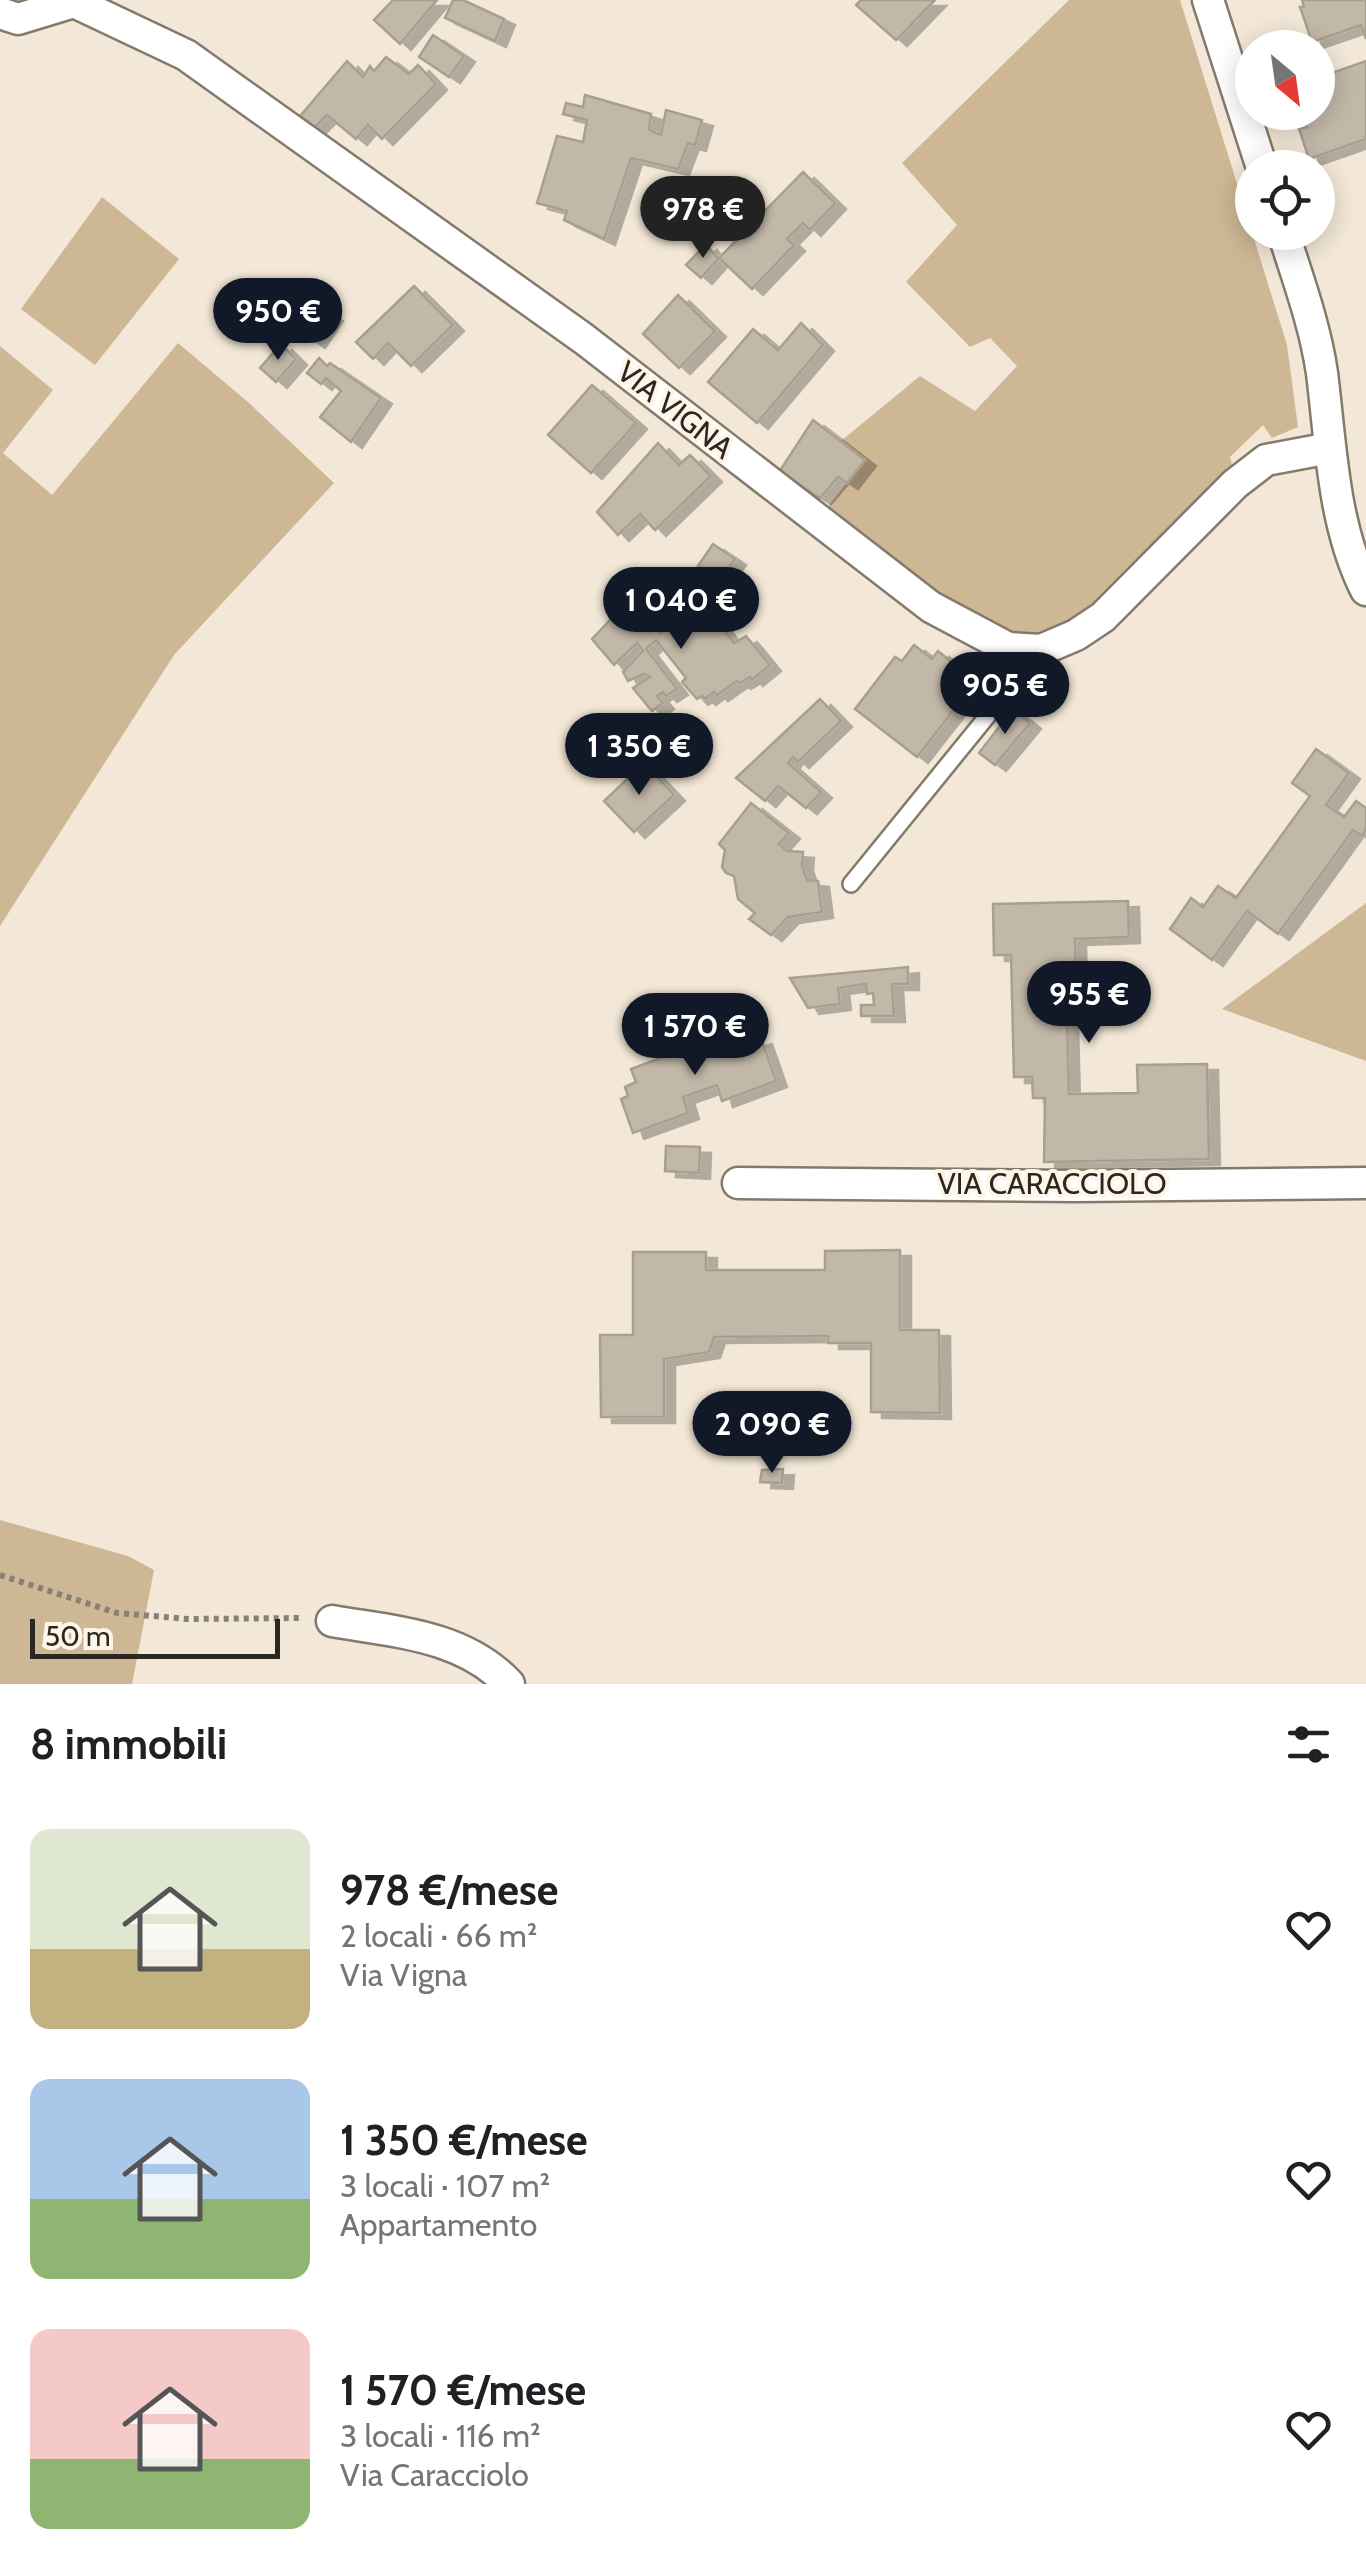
<!DOCTYPE html>
<html lang="it">
<meta charset="utf-8">
<style>
body{margin:0;font-family:Cabin,sans-serif;background:#f6f6f6;color:#202124;height:100vh;display:flex;flex-direction:column;font-size:38px;white-space:nowrap}
*{box-sizing:border-box;margin:0}
p{font-size:32px;color:#757577}
.icon{flex:none;width:55px;height:55px;fill:none;stroke:currentColor;stroke-width:2;stroke-linecap:round;stroke-linejoin:round}
.map{position:relative;height:1684px;overflow:hidden}
.details{display:flex;flex-direction:column;background:#fff;flex:1}
.details>*{flex:none}
.needle{width:65px;rotate:151deg}
.controls{position:absolute;left:1235px;top:30px;display:grid;gap:20px}
.controls a{display:grid;place-items:center;width:100px;height:100px;border-radius:50%;background:#fff;box-shadow:0 5px 25px #0003;font-size:50px}
.scale{position:absolute;left:30px;bottom:25px;width:250px;box-sizing:border-box;padding-left:10px;border:5px solid #2b2721;border-top:0;font-size:28px;line-height:35px;white-space:nowrap;color:#2b2721;-webkit-text-stroke:8px #fef5e8;paint-order:stroke}
.price{position:absolute;translate:-50% -85px;padding:0 22px;border-radius:35px;background:#111827;color:#fff;font-size:32px;line-height:65px;filter:drop-shadow(0 2px 5px #0008)}
.price::after{content:'';position:absolute;left:50%;top:60px;width:30px;height:22px;margin-left:-15px;background:inherit;clip-path:polygon(0 0,100% 0,50% 100%)}
.price.current{background:#222;color:#fff}
ul{padding:0;list-style:none}
li{display:flex;align-items:center;gap:30px;height:250px;padding:0 30px}
li span{display:grid;place-items:center;flex:none;width:280px;height:200px;border-radius:20px;color:#555}
li>.icon{margin-inline-start:auto}
span .icon{width:120px;height:120px;fill:#fffc;stroke-width:1}
li b{font-size:42px}
h2{display:flex;justify-content:space-between;align-items:center;height:120px;padding:0 30px;font-size:42px}
.map>svg:first-child{display:block}
</style>
<div class="map">
<svg width="1366" height="1684" viewBox="0 0 1366 1684">
<defs>
<filter id="shadow"><feDropShadow dx="11" dy="6" stdDeviation="0" flood-color="#0004"/></filter>
</defs>
<rect width="100%" height="100%" fill="#f3e8d7"/>
<!-- green -->
<g fill="#ceb795">
<path d="M1069 0H1180L1287 345 1298 427 1272 438 1263 425 1230 457 1233 468 1103 604 1043 638 1004 637 923 585 825 510 865 460 841 441 920 376 975 411 1017 366 990 338 970 347 906 282 957 225 902 163Z"/>
<path d="M102 197 179 259 95 365 21 309Z"/>
<path d="M178 343 248 402 334 483 174 655 0 926V346L53 390 3 453 52 495Z"/>
<path d="M1366 903V1061L1222 1009Z"/>
<path d="M0 1520 128 1556 154 1570 132 1684H0Z"/>
</g>
<!-- building -->
<g fill="#c2b8a8" stroke="#a99f8f" stroke-width="2.5" filter="url(#shadow)">
<path d="M393 0H437L400 44 374 20Z"/>
<path d="M453 0H463L504 19 495 41 445 18Z"/>
<path d="M861 0H935L896 40 856 5Z"/>
<path d="M1302 0H1366V39L1361 25 1312 42 1300 7H1304Z"/>
<path d="M433 35 464 56 449 77 419 57Z"/>
<path d="M386 57 409 74 418 65 436 84 382 139 368 125 356 139 327 115 314 128 300 116 347 61 363 77 370 66 374 71Z"/>
<path d="M1366 61V139L1309 159 1299 129 1307 127 1302 112H1318V78Z"/>
<path d="M585 95 651 114 649 130 661 135 666 110 702 120 695 145 688 143 678 169 631 158 604 239 564 220 567 211 537 203 557 136 583 142 587 120 563 114 566 103 583 107Z"/>
<path d="M803 172 835 203 810 230 803 223 787 239 794 245 752 289 719 258Z"/>
<path d="M706 244 718 259 701 278 686 265Z"/>
<path d="M414 286 453 325 411 366 388 343 373 359 356 342Z"/>
<path d="M678 295 715 331 679 368 643 334Z"/>
<path d="M318 306 332 315 314 342 299 331Z"/>
<path d="M801 323 823 345 757 423 708 382 753 329 778 350Z"/>
<path d="M281 344 296 359 276 382 260 368Z"/>
<path d="M319 358 327 366 330 363 381 398 351 442 320 417 341 391 326 378 321 384 307 373Z"/>
<path d="M592 385 636 423 591 473 548 435Z"/>
<path d="M813 420 865 460 847 483 838 477 820 498 779 472Z"/>
<path d="M658 443 679 465 690 455 711 476 655 530 640 514 618 535 597 512Z"/>
<path d="M713 544 735 559 720 580 698 566Z"/>
<path d="M703 596 725 620 721 626 734 643 746 636 770 665 752 680 750 677 740 683 737 681 717 695 714 692 705 699 702 696 697 699 682 682 686 678 656 640 646 649 677 689 666 696 663 692 657 696 663 703 652 711 633 688 650 677 644 674 628 681 623 672 643 651 637 643 614 665 592 639 629 600 660 633Z"/>
<path d="M914 645 932 659 938 651 953 663 946 671 970 689 917 757 855 709 895 657 902 661Z"/>
<path d="M820 699 841 721 798 762 793 757 788 763 821 792 806 808 778 786 765 801 736 778Z"/>
<path d="M1013 709 1030 723 995 765 979 753Z"/>
<path d="M1316 749 1349 773 1326 805 1344 817 1356 801 1366 808V830L1362 836 1353 830 1278 934 1247 911 1212 960 1170 929 1191 898 1203 907 1218 886 1236 898 1310 796 1292 783Z"/>
<path d="M644 763 674 795 634 832 604 801Z"/>
<path d="M751 803 789 833 779 844 787 851 803 852 802 865 807 880 818 881 822 912 788 917 771 935 749 919 755 913 738 899 734 876 726 873 722 867 725 850 719 844Z"/>
<path d="M1128 901 1129 937 1075 939 1077 1020H1067L1069 1094 1138 1093 1137 1065 1207 1064 1209 1159 1044 1162 1045 1098H1033L1032 1077H1014L1011 955H994L993 904Z"/>
<path d="M908 967V984H892L894 1016H861V1005H874L873 993 867 994 866 984 838 988 840 1004 808 1008 790 978Z"/>
<path d="M738 1029 743 1044 761 1038 776 1081 722 1101 717 1085 683 1097 688 1113 633 1133 621 1099 628 1096 625 1087 636 1082 631 1069Z"/>
<path d="M666 1146 700 1147 699 1173 665 1171Z"/>
<path d="M900 1250V1330H939L940 1413 871 1412V1343H828V1336L714 1337 709 1352 664 1359V1417H601L600 1335H633V1252H706V1270H825V1251Z"/>
<path d="M783 1469 782 1483 760 1482 762 1470Z"/>
</g>
<g fill="none" stroke-linecap="round" stroke-linejoin="round">
<defs>
<path id="service" d="M851 884 1041 650"/>
<g id="minor">
<path d="M1208 0 1262 168"/>
<path d="M0 13 18 19 74 2 186 55 584 339 931 607 1008 648 1041 650 1076 635 1103 617 1235 484 1266 460 1330 448"/>
<path d="M1283 232C1298 279 1315 325 1322 373 1331 445 1333 525 1366 590"/>
<path d="M738 1183 1076 1186 1366 1183"/>
<path d="M332 1621C395 1632 463 1635 509 1684"/>
</g>
</defs>
<!-- service casing -->
<use href="#service" stroke="#847a6b" stroke-width="20"/>
<!-- minor casing -->
<use href="#minor" stroke="#847a6b" stroke-width="35"/>
<!-- path -->
<path stroke="#878075" stroke-width="6" stroke-dasharray="5 5" stroke-linecap="butt" d="M0 1575 117 1613 188 1619 302 1618"/>
<!-- service -->
<use href="#service" stroke="#fff" stroke-width="15"/>
<!-- minor -->
<use href="#minor" stroke="#fff" stroke-width="30"/>
</g>
<g text-anchor="middle" stroke-width="8" stroke-linejoin="round" paint-order="stroke">
<!-- street labels -->
<g font-size="30" fill="#2b2721" stroke="#fef5e8">
<text transform="translate(675 410) rotate(38)" y="10">VIA VIGNA</text>
<text x="1052" y="1194">VIA CARACCIOLO</text>
</g>
</g>
</svg>
<div class="controls">
<a><svg class="needle" viewBox="-14 -14 28 28"><path d="M0-13l5 13h-10z" fill="#e53935"/><path d="M0 13l5-13h-10z" fill="#757577"/></svg></a>
<a><svg class="icon" aria-label="locate" viewBox="0 0 24 24"><circle cx="12" cy="12" r="6"/><path d="M12 2v4M12 18v4M2 12h4M18 12h4"/></svg></a>
</div>
<div class="scale">50 m</div>
<b class="price current" style="left:703px;top:261px">978 €</b>
<b class="price" style="left:278px;top:363px">950 €</b>
<b class="price" style="left:681px;top:652px">1 040 €</b>
<b class="price" style="left:1005px;top:737px">905 €</b>
<b class="price" style="left:639px;top:798px">1 350 €</b>
<b class="price" style="left:1089px;top:1046px">955 €</b>
<b class="price" style="left:695px;top:1078px">1 570 €</b>
<b class="price" style="left:772px;top:1476px">2 090 €</b>
</div>
<section class="details">
<h2>8 immobili<svg class="icon" aria-label="filters" viewBox="0 0 24 24"><path d="M4 7h16M4 17h16"/><circle cx="9" cy="7" r="2"/><circle cx="15" cy="17" r="2"/></svg></h2>
<ul>
<li><span style="background:linear-gradient(#dfe7d0 60%,#c2b280 0)"><svg class="icon" aria-label="home" viewBox="0 0 24 24"><path d="M3 11l9-7 9 7M6 9v11h12V9"/></svg></span><div><b>978 €/mese</b><p>2 locali · 66 m²</p><p>Via Vigna</p></div><svg class="icon" aria-label="heart" viewBox="0 0 24 24"><path d="M12 20l-8-8c-3-5 5-10 8-4 3-6 11-1 8 4z"/></svg></li>
<li><span style="background:linear-gradient(#a9c7e8 60%,#8fb573 0)"><svg class="icon" aria-label="home" viewBox="0 0 24 24"><path d="M3 11l9-7 9 7M6 9v11h12V9"/></svg></span><div><b>1 350 €/mese</b><p>3 locali · 107 m²</p><p>Appartamento</p></div><svg class="icon" aria-label="heart" viewBox="0 0 24 24"><path d="M12 20l-8-8c-3-5 5-10 8-4 3-6 11-1 8 4z"/></svg></li>
<li><span style="background:linear-gradient(#f6c9c9 65%,#8fb573 0)"><svg class="icon" aria-label="home" viewBox="0 0 24 24"><path d="M3 11l9-7 9 7M6 9v11h12V9"/></svg></span><div><b>1 570 €/mese</b><p>3 locali · 116 m²</p><p>Via Caracciolo</p></div><svg class="icon" aria-label="heart" viewBox="0 0 24 24"><path d="M12 20l-8-8c-3-5 5-10 8-4 3-6 11-1 8 4z"/></svg></li>
</ul>
</section>
